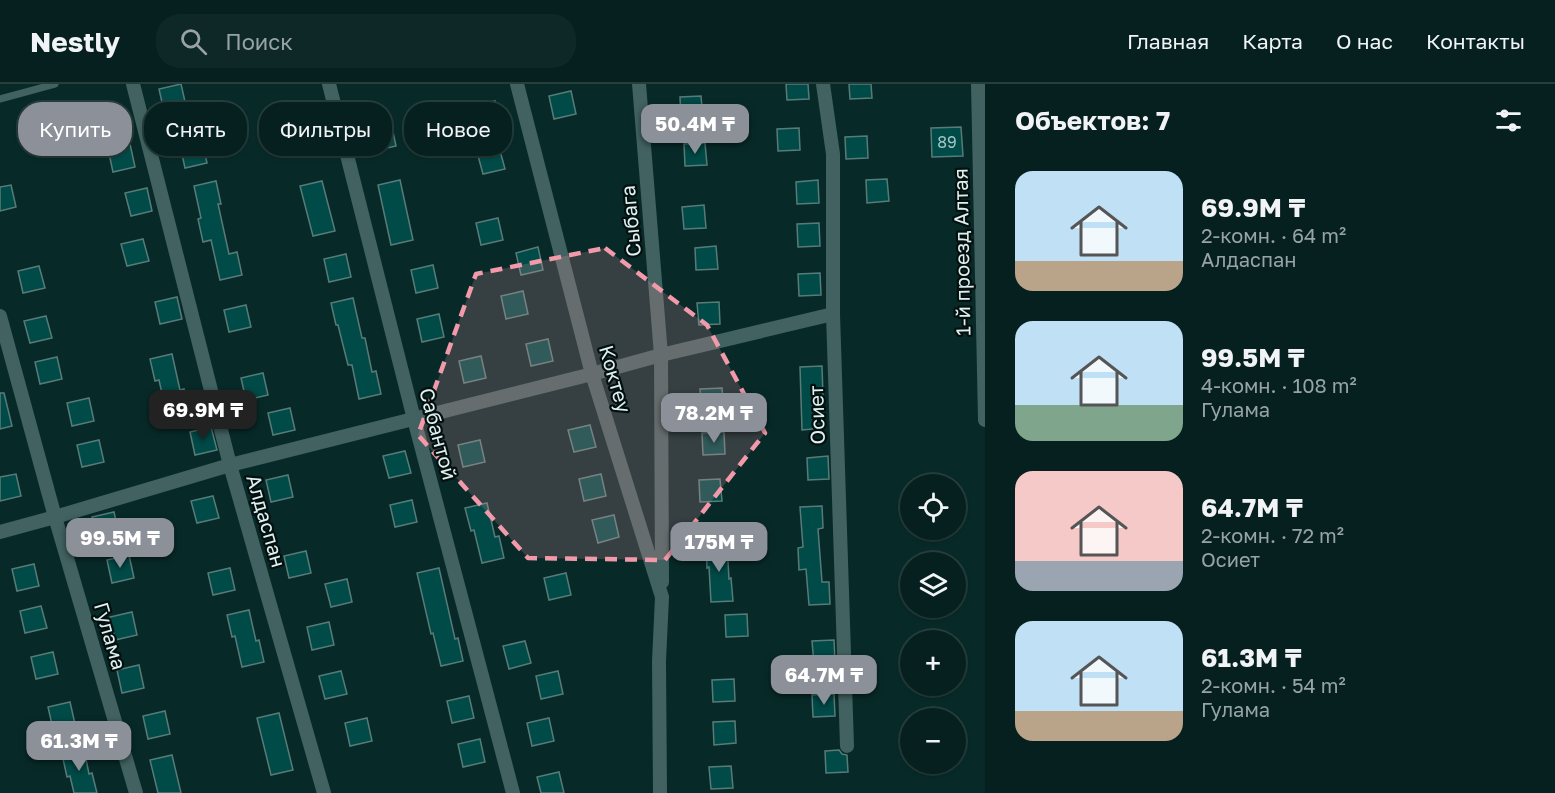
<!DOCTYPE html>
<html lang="ru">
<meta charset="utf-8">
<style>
body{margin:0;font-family:"Golos Text",sans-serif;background:#0e2827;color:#f1f3f6;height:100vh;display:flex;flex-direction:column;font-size:22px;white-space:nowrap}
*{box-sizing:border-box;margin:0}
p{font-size:20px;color:#97a3a4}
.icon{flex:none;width:33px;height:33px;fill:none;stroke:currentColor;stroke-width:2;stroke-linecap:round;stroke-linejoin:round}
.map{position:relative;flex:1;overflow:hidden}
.panel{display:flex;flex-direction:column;background:#05201e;width:570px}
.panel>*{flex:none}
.top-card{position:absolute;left:18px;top:18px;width:570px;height:54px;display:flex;gap:12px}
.buttons{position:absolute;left:900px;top:390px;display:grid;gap:12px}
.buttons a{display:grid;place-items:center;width:66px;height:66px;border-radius:50%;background:#05201e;box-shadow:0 2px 4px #0004,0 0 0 2px #263e3c;font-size:30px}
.price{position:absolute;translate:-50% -51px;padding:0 14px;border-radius:12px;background:#8c9099;color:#fff;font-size:20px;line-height:39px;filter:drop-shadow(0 2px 3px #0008)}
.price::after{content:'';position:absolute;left:50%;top:36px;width:18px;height:14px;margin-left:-9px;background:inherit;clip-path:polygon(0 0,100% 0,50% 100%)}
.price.active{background:#222;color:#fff}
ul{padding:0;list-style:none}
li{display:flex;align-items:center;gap:18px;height:150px;padding:0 30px}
li span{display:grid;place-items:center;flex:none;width:168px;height:120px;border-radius:18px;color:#555}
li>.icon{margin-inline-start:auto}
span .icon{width:72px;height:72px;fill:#fffc;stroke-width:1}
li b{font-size:26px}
h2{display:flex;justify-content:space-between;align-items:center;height:72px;padding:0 30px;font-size:26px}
.chip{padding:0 21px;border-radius:24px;background:#05201e;box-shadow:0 2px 4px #0004,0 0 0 2px #263e3c;font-size:21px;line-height:54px}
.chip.active{background:#8c9099;color:#fff}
header{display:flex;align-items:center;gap:36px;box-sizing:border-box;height:84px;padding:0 30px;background:#05201e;border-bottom:2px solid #263e3c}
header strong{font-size:28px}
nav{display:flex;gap:33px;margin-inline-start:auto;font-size:21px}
.search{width:420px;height:54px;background:#0e2827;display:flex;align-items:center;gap:15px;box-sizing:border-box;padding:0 21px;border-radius:24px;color:#97a3a4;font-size:22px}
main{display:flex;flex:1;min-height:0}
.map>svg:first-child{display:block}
</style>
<header>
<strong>Nestly</strong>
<div class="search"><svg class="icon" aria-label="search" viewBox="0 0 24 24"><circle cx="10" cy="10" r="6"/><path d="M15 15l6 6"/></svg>Поиск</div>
<nav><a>Главная</a><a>Карта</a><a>О нас</a><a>Контакты</a></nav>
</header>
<main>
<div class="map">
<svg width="985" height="709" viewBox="0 0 985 709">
<rect width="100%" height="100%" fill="#072a28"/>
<!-- building -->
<g fill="#004a47" stroke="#597b78" stroke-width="1.5">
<path d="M181 0 186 22 164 27 159 5Z"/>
<path d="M786 0H808L809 15 787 16Z"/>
<path d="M849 0H871L872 14 850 15Z"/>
<path d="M571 7 576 30 554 35 549 12Z"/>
<path d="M701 12 703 34 681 35 680 13Z"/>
<path d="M495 17 500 39 479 44 473 22Z"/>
<path d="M110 21 116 43 94 49 88 26Z"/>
<path d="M309 32 314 54 292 59 287 37Z"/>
<path d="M391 39 396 62 374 67 369 44Z"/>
<path d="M961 43 963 72 932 73 931 44Z"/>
<path d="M799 44 800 66 778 67 777 45Z"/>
<path d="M867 52 868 74 846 75 845 53Z"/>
<path d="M202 56 207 79 185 84 180 61Z"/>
<path d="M705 59 707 81 685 82 684 60Z"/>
<path d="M130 60 135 83 113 88 108 65Z"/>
<path d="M499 63 505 85 483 90 477 68Z"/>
<path d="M887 95 889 117 867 119 866 96Z"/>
<path d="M400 96 413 156 391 161 378 101Z"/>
<path d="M818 96 819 119 797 120 796 98Z"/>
<path d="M216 97 221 120H218L229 170 237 168 242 191 220 196 211 156 203 158 198 135 201 134 194 102Z"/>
<path d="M322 97 335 147 313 152 300 102Z"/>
<path d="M11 101 16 123 0 127V103Z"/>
<path d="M147 104 152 127 131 132 125 109Z"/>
<path d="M704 121 706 144 684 145 682 123Z"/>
<path d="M498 134 503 156 481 161 476 139Z"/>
<path d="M819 139 820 162 798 163 797 140Z"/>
<path d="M143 155 149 177 127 182 121 160Z"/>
<path d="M716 162 718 185 696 186 695 164Z"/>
<path d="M538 163 543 186 521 191 516 169Z"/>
<path d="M346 170 351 193 329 198 324 175Z"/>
<path d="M433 181 438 204 416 209 411 186Z"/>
<path d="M39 182 45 204 23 209 18 187Z"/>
<path d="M820 189 821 211 799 212 798 190Z"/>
<path d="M523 207 528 230 506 235 501 212Z"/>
<path d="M177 213 182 235 160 240 155 218Z"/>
<path d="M353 214 362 254H365L372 288 376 287 381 310 359 315 352 281H348L338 241H336L331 219Z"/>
<path d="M719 218 720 240 699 241 697 219Z"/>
<path d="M246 221 251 243 229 248 224 226Z"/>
<path d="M439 230 444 253 422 258 417 235Z"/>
<path d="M46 232 52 254 30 259 24 237Z"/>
<path d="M548 255 553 277 531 282 526 260Z"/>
<path d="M172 270 180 306 184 305 189 327 167 332 159 296 155 297 150 275Z"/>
<path d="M481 272 486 294 464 299 459 277Z"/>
<path d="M57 273 62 295 40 300 35 278Z"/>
<path d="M822 282 824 344 802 346 800 283Z"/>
<path d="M263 289 268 311 246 316 241 294Z"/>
<path d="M722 304 724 326 702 328 700 305Z"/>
<path d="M0 309H4L12 342 0 345Z"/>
<path d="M89 314 94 337 72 342 67 319Z"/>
<path d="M290 324 295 346 273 351 268 329Z"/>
<path d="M590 341 596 363 574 368 568 346Z"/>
<path d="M211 343 217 366 195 371 190 348Z"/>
<path d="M724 348 725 370 703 371 702 349Z"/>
<path d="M99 356 104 378 82 383 77 361Z"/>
<path d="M480 356 485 378 463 383 458 361Z"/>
<path d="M405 367 411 389 389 394 383 372Z"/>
<path d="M828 372 829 395 808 396 807 374Z"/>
<path d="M16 390 21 412 0 417V393Z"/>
<path d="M601 390 606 412 584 417 579 395Z"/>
<path d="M288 391 293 413 271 418 266 396Z"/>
<path d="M720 395 722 417 700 418 699 396Z"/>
<path d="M213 412 219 434 197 439 191 417Z"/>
<path d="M412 416 417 438 395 443 390 421Z"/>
<path d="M487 419 495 453 499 452 504 474 482 479 474 446 471 447 465 424Z"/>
<path d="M822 422 823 444 818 445 822 498H829L830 520 809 521 806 485 799 486 798 464 803 463 800 423Z"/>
<path d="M114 428 119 451 97 456 92 433Z"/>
<path d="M614 431 619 453 598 459 592 436Z"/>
<path d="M727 460 729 495 731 494 733 517 711 518 709 483 707 484 706 461Z"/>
<path d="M306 467 311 489 289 494 284 472Z"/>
<path d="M129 471 134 494 112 499 107 476Z"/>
<path d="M34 480 39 502 17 507 12 485Z"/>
<path d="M230 484 235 506 213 511 208 489Z"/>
<path d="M439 484 455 555 458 554 463 577 441 582 433 549 431 550 417 489Z"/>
<path d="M566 489 571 511 549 516 544 494Z"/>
<path d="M347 495 352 518 331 523 325 500Z"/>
<path d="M41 522 47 544 25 549 20 527Z"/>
<path d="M249 526 256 557 259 556 264 578 242 583 235 552 232 553 227 531Z"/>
<path d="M132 528 137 551 115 556 110 533Z"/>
<path d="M747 530 748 552 726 553 725 531Z"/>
<path d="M329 538 334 561 312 566 307 543Z"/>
<path d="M834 556 835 578 814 580 812 557Z"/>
<path d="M525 557 531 579 509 585 503 562Z"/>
<path d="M53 568 58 590 36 595 31 573Z"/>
<path d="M139 581 144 604 122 609 117 586Z"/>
<path d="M341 587 347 610 325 615 319 592Z"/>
<path d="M558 587 563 610 541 615 536 592Z"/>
<path d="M734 595 735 617 713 618 712 596Z"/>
<path d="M834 610 835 632 813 633 812 611Z"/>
<path d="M469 612 474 634 452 639 447 617Z"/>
<path d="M70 618 75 640 53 645 48 623Z"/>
<path d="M165 627 170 650 148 655 143 632Z"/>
<path d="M279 629 293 686 271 691 257 634Z"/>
<path d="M367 634 372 657 350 662 345 639Z"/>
<path d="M549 634 554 657 532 662 527 639Z"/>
<path d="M735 637 736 659 714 661 713 638Z"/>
<path d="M480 655 485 678 463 683 458 660Z"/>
<path d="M84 665 89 690 92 689 97 709H74L70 692 67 693 62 670Z"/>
<path d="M839 666 842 670 847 671 848 688 826 689 825 667Z"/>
<path d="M172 671 181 709H158L150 676Z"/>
<path d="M731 682 733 704 711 705 709 683Z"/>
<path d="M559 688 564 709H541L537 693Z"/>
</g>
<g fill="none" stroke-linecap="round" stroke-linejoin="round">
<!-- service -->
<path stroke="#416260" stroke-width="7" d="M0 15 55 0"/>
<!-- minor -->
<g stroke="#416260" stroke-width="14">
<path d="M133 0 230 381 324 709"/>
<path d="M329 0 414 335 513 709"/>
<path d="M517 0 592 290 662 513 659 577 660 709"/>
<path d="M639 0 661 271 662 498"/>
<path d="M823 0 833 70V230L847 662"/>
<path d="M978 0 985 336"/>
<path d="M0 232 55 433 136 709"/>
<path d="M0 448 55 433 230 381 592 290 661 271 833 230"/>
</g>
</g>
<!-- marked area -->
<path fill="#f39aaa" fill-opacity="0.2" stroke="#f39aaa" stroke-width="4.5" stroke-dasharray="12 8" stroke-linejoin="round" d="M605 164 707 241 765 349 665 476 528 474 418 351 476 190Z"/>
<g text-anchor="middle" stroke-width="4.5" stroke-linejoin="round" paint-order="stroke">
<!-- number labels -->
<g font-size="16" fill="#a6c6c5">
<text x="947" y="64">89</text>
</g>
<!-- street labels -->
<g font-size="20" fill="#def0ef" stroke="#04100f">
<text transform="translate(631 137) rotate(-95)" y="7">Сыбага</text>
<text transform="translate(962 168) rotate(-91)" y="7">1-й проезд Алтая</text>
<text transform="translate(615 295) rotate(74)" y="7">Коктеу</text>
<text transform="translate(817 331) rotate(-92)" y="7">Осиет</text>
<text transform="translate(438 350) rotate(75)" y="7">Сабантой</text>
<text transform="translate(266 437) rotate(74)" y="7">Алдаспан</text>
<text transform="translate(110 552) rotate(74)" y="7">Гулама</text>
</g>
</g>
</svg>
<div class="buttons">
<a><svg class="icon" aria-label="locate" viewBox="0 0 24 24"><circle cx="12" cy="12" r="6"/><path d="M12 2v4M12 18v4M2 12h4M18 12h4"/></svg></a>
<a><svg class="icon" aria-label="layers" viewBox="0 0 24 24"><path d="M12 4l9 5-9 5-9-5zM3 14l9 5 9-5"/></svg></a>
<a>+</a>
<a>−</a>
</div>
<b class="price" style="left:695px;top:71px">50.4M ₸</b>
<b class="price active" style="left:203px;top:357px">69.9M ₸</b>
<b class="price" style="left:714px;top:360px">78.2M ₸</b>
<b class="price" style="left:120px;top:485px">99.5M ₸</b>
<b class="price" style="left:719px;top:489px">175M ₸</b>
<b class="price" style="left:824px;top:622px">64.7M ₸</b>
<b class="price" style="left:79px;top:688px">61.3M ₸</b>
<div class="top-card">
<a class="chip active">Купить</a>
<a class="chip">Снять</a>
<a class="chip">Фильтры</a>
<a class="chip">Новое</a>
</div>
</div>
<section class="panel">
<h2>Объектов: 7<svg class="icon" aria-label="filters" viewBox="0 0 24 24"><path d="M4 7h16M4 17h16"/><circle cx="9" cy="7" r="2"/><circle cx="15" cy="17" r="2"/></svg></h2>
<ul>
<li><span style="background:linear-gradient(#bfe0f5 75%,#b9a48a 0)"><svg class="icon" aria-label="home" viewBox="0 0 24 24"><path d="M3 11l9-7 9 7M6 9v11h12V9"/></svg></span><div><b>69.9M ₸</b><p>2-комн. · 64 m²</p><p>Алдаспан</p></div></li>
<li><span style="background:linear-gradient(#bfe0f5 70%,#7fa58c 0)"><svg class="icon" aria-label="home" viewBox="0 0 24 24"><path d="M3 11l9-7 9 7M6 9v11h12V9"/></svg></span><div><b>99.5M ₸</b><p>4-комн. · 108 m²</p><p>Гулама</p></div></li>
<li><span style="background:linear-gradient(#f6c9c9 75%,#9aa5b1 0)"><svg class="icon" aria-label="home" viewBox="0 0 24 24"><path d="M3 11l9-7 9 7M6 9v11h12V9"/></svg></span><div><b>64.7M ₸</b><p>2-комн. · 72 m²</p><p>Осиет</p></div></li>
<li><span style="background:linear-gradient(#bfe0f5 75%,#b9a48a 0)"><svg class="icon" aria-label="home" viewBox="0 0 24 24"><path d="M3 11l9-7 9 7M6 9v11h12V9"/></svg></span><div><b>61.3M ₸</b><p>2-комн. · 54 m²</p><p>Гулама</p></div></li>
</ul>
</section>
</main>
